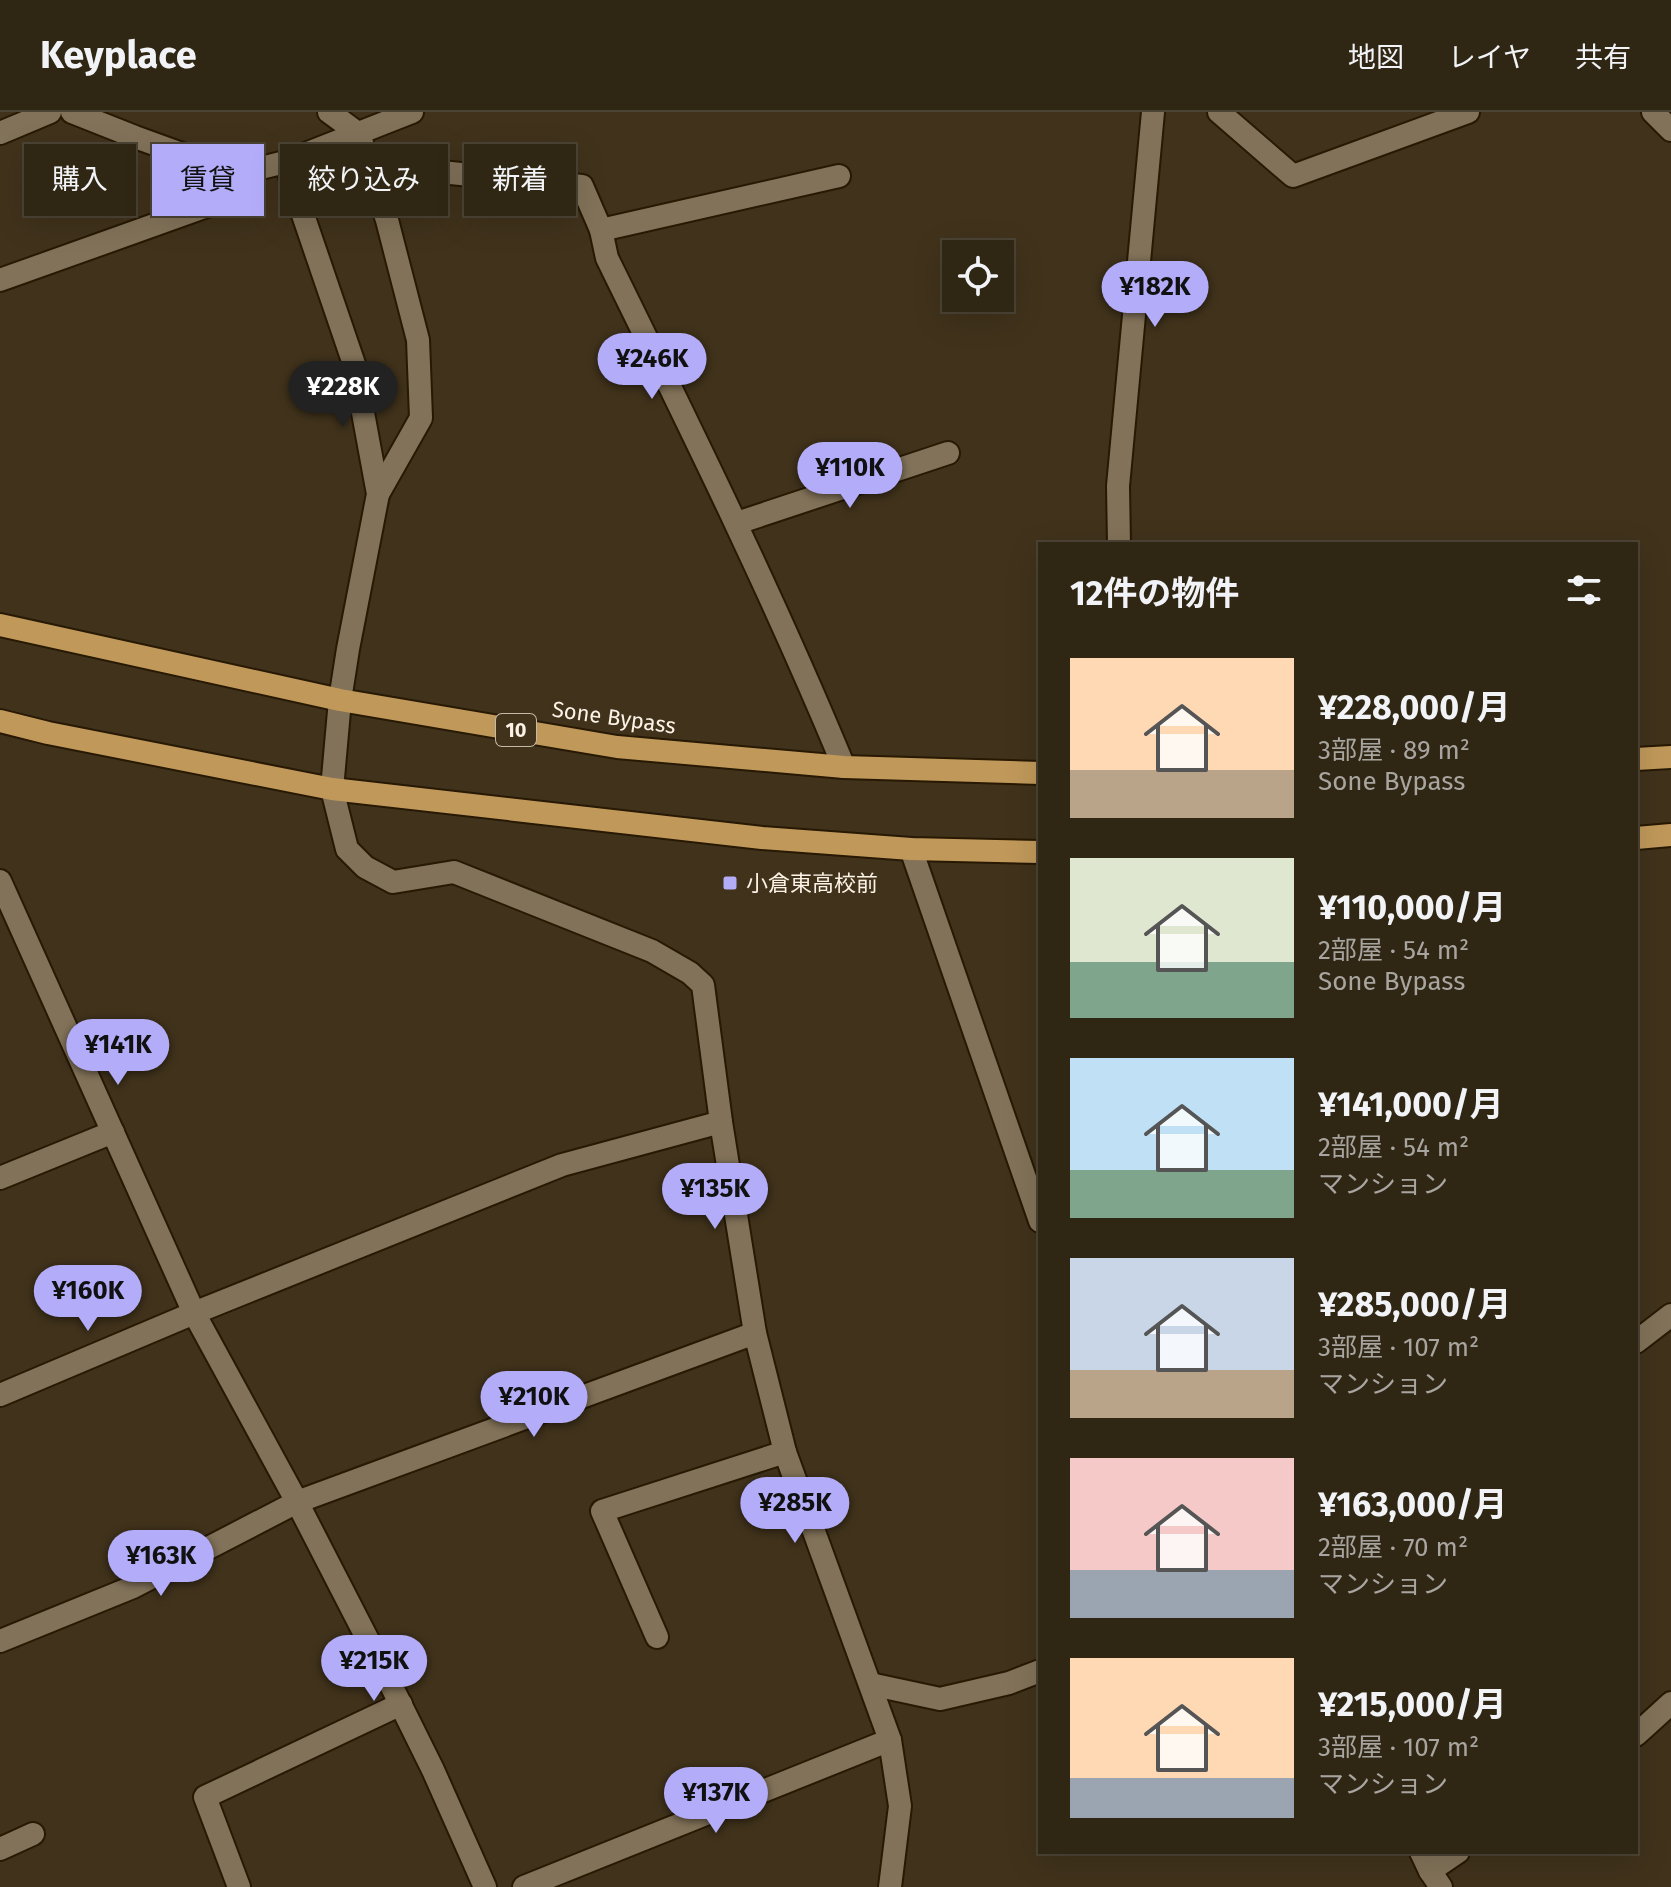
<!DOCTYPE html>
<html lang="ja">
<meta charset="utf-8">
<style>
body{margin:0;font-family:"Fira Sans","Noto Sans JP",sans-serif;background:#382e1d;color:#f1f3f6;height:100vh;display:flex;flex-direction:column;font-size:30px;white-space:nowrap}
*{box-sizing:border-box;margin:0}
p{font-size:26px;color:#a8a5a0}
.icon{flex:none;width:44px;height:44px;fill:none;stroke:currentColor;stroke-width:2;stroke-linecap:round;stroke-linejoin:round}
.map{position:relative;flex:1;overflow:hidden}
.panel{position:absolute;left:1038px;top:430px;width:600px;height:1312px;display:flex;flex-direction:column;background:#302614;border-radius:0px;box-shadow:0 8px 32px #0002,0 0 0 2px #4b4334}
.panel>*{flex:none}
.top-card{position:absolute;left:24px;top:32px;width:760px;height:72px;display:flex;gap:16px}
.tools{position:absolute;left:942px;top:128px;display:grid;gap:16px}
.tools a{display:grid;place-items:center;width:72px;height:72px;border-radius:0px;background:#302614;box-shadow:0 8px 32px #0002,0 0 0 2px #4b4334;font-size:40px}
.price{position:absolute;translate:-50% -68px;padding:0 18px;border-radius:28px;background:#b3adf9;color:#111;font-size:26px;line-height:52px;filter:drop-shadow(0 2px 4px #0008)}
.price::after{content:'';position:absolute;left:50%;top:48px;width:24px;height:18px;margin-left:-12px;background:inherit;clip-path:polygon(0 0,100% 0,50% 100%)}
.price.on{background:#222;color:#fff}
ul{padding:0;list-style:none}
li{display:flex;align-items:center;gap:24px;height:200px;padding:0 32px}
li span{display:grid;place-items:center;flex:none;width:224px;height:160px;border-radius:0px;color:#555}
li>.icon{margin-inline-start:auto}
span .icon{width:96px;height:96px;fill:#fffc;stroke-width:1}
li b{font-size:34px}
h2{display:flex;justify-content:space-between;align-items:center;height:96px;padding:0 32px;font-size:34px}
.chip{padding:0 28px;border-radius:0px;background:#302614;box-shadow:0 8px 32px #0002,0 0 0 2px #4b4334;font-size:28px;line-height:72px}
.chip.on{background:#b3adf9;color:#111}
header{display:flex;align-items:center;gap:48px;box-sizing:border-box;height:112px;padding:0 40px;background:#302614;border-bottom:2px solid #4b4334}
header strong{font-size:38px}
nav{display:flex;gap:44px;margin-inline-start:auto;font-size:28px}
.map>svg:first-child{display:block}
</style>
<header>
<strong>Keyplace</strong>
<nav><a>地図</a><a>レイヤ</a><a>共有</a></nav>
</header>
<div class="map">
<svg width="1671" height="1775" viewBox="0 0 1671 1775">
<rect width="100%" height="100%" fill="#40321b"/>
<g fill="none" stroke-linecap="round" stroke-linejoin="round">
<defs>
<g id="minor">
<path d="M72 0 135 25 237 62 285 50 412 0"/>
<path d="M329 0 359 22 387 108 418 228 421 306 378 382"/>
<path d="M1219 0 1293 64 1468 0"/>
<path d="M1653 0 1671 18"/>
<path d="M0 21 50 0"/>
<path d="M285 50 354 252 378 382 348 537 340 588 332 677 347 737 365 755 393 770 454 760 652 839 690 861 703 873 721 1010 755 1221 785 1340 890 1628 900 1694 890 1775"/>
<path d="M370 53 582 74 601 118 607 146C690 315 772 481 844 655"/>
<path d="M601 118 839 64"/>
<path d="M0 168 238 83 237 62"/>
<path d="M737 411 948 341"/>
<path d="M911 737 1040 1109"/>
<path d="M0 769 194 1201 297 1390 388 1567 433 1658 485 1775"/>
<path d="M0 1066 113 1020"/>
<path d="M1636 1230 1671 1203"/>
<path d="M0 1283 194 1201 562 1053 721 1010"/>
<path d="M657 1525 602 1399 785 1340"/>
<path d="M0 1529 133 1475 297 1390 755 1221"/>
<path d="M870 1572 940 1587 1009 1571 1040 1559"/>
<path d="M1636 1623 1671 1591"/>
<path d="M0 1737 33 1722"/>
<path d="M1421 1740 1430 1759 1441 1775"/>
<path d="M1430 1759 1458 1740"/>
<path d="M239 1775 205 1685 401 1592"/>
<path d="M524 1775 890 1628"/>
</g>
<path id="tertiary" d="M1119 432 1118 374 1153 0"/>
<g id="trunk">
<path d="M0 513 340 588 617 635 844 655 1040 661"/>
<path d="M0 609 48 621 332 677 762 726 911 737 1040 740"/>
<path d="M1636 647 1671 645"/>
<path d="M1636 726 1671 723"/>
</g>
</defs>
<!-- minor casing -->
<use href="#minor" stroke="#271903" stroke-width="26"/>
<!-- tertiary casing -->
<use href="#tertiary" stroke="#271903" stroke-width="26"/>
<!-- trunk casing -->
<use href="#trunk" stroke="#271903" stroke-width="26"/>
<!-- minor -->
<use href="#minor" stroke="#827259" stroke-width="22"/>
<!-- tertiary -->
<use href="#tertiary" stroke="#827259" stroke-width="22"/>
<!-- trunk -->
<use href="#trunk" stroke="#c0985a" stroke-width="22"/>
</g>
<!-- markers -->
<rect fill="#b3adf9" stroke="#40321b" stroke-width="3" x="722" y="763" width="16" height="16" rx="4"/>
<g text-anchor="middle" stroke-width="7" stroke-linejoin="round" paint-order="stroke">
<!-- shield labels -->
<rect fill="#40321b" stroke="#c4b8a8" stroke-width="2" x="496" y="602" width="40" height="32" rx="6"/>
<g font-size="20" font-weight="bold" fill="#fcf2e5">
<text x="516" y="625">10</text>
</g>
<!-- street labels -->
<g font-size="22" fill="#fcf2e5" stroke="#40321b">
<text transform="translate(614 605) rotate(8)" y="8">Sone Bypass</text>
</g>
<!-- poi labels -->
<g font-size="22" fill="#fcf2e5" stroke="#40321b" text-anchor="start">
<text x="746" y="779">小倉東高校前</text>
</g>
</g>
</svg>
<div class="tools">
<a><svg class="icon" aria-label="locate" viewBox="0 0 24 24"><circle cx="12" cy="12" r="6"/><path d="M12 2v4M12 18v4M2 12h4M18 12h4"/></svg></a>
</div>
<b class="price" style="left:1155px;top:217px">¥182K</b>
<b class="price" style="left:652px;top:289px">¥246K</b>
<b class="price on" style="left:343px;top:317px">¥228K</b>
<b class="price" style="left:850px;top:398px">¥110K</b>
<b class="price" style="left:118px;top:975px">¥141K</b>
<b class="price" style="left:715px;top:1119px">¥135K</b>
<b class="price" style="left:88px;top:1221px">¥160K</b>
<b class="price" style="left:534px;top:1327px">¥210K</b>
<b class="price" style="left:795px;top:1433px">¥285K</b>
<b class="price" style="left:161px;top:1486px">¥163K</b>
<b class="price" style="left:374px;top:1591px">¥215K</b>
<b class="price" style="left:716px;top:1723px">¥137K</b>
<div class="top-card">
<a class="chip">購入</a>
<a class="chip on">賃貸</a>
<a class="chip">絞り込み</a>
<a class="chip">新着</a>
</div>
<section class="panel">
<h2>12件の物件<svg class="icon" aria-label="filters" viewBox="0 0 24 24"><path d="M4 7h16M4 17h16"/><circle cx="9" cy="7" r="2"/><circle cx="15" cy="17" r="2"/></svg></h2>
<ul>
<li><span style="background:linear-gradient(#ffd9b3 70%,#b9a48a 0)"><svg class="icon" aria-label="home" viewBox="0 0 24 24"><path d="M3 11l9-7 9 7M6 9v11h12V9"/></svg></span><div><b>¥228,000/月</b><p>3部屋 · 89 m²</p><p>Sone Bypass</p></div></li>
<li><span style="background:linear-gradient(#dfe7d0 65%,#7fa58c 0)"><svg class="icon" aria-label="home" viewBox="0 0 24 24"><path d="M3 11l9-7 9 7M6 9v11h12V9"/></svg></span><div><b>¥110,000/月</b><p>2部屋 · 54 m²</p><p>Sone Bypass</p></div></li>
<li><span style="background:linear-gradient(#bfe0f5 70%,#7fa58c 0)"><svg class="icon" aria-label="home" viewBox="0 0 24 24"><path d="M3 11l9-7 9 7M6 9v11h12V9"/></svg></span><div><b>¥141,000/月</b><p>2部屋 · 54 m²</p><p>マンション</p></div></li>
<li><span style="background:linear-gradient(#c9d6e8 70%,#b9a48a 0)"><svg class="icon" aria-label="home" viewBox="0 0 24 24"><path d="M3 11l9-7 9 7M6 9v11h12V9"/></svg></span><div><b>¥285,000/月</b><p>3部屋 · 107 m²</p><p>マンション</p></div></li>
<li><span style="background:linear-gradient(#f6c9c9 70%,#9aa5b1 0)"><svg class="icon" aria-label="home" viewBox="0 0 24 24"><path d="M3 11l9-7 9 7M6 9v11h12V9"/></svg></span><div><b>¥163,000/月</b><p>2部屋 · 70 m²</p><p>マンション</p></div></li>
<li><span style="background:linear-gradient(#ffd9b3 75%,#9aa5b1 0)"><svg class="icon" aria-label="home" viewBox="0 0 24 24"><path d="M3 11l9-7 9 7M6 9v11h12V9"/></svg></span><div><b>¥215,000/月</b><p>3部屋 · 107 m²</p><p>マンション</p></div></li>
</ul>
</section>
</div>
